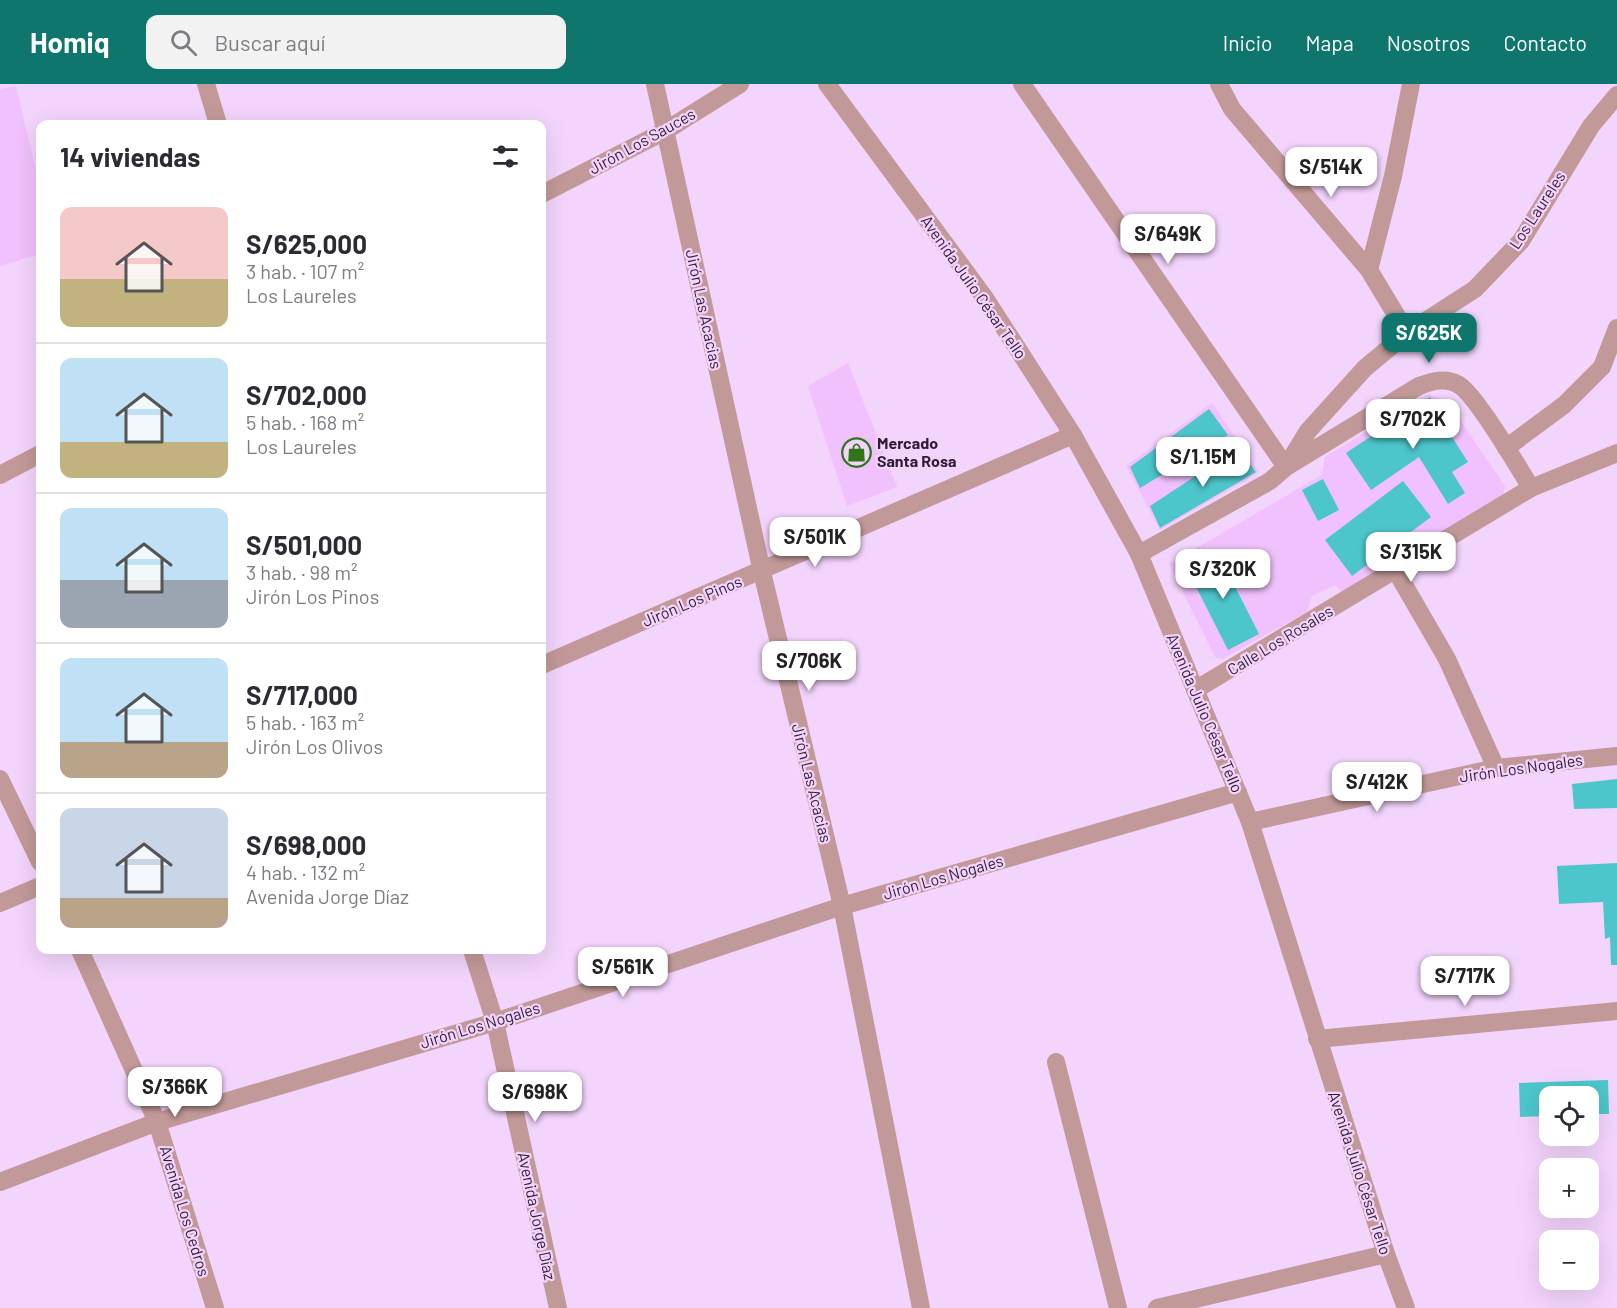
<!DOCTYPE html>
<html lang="es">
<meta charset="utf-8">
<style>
body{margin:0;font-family:Barlow,sans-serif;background:#f2f2f3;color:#2b2b33;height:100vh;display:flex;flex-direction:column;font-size:22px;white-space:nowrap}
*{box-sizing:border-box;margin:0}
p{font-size:20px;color:#7c7c81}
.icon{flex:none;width:33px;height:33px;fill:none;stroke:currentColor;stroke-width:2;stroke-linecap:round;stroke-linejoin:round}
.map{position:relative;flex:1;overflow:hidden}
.side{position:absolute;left:36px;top:36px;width:510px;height:834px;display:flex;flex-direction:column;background:#fff;border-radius:12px;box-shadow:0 6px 24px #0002}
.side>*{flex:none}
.buttons{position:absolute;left:1539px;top:1002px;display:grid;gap:12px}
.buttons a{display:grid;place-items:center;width:60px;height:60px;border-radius:12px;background:#fff;box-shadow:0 6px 24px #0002;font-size:30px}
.price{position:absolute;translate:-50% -51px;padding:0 14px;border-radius:12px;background:#fff;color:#222;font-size:20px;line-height:39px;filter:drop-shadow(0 2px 3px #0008)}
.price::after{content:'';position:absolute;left:50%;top:36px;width:18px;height:14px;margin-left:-9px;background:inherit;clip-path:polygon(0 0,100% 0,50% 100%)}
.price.selected{background:#0f766e;color:#fff}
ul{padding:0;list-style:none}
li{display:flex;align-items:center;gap:18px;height:150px;padding:0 24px}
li+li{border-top:2px solid #e1e1e2}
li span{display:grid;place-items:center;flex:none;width:168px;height:120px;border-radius:12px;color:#555}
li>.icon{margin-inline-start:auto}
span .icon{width:72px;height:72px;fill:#fffc;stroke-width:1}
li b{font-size:26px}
h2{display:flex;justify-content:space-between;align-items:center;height:72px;padding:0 24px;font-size:26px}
header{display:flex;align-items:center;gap:36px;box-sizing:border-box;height:84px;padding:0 30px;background:#0f766e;color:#fff}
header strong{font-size:28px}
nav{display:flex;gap:33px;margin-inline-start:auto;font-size:21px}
.search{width:420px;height:54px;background:#f2f2f3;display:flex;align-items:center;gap:15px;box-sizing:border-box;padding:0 21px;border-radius:12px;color:#7c7c81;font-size:22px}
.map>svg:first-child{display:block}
</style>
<header>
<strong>Homiq</strong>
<div class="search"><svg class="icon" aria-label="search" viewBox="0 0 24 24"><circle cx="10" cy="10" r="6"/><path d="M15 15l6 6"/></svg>Buscar aquí</div>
<nav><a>Inicio</a><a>Mapa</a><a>Nosotros</a><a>Contacto</a></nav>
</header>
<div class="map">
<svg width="1617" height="1224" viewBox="0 0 1617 1224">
<rect width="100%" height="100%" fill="#f3d4fc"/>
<!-- built -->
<g fill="#f0c1fc">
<path d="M16 2 40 103V170L0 182V5Z"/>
<path d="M848 279 897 403 847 422 808 302Z"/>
<path d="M1428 310 1447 317 1505 402 1503 413 1343 509 1335 501 1312 512 1307 528 1222 575 1215 573 1169 480 1322 391 1325 373Z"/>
<path d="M1212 319 1259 388 1160 446 1126 382Z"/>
</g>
<!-- building -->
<g fill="#4dc6cb">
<path d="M1430 313 1454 350 1452 353 1468 378 1452 388 1465 409 1448 420 1419 373 1371 406 1346 369Z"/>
<path d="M1209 325 1228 351 1140 404 1130 383Z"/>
<path d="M1238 364 1256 388 1160 444 1150 422Z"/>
<path d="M1323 395 1339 426 1318 437 1302 406Z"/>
<path d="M1403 397 1431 433 1352 492 1325 456Z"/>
<path d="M1217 467 1259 550 1228 566 1186 483Z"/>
<path d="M1617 695V724L1574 725 1572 700Z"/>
<path d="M1617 779V881H1611L1610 853 1605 855 1603 818 1559 820 1557 782Z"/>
<path d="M1608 996 1609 1030H1588V1012H1550V1032L1520 1033 1519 999Z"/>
</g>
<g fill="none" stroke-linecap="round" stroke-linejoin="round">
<!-- minor -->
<g stroke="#c19998" stroke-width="18">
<path d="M206 0 218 40"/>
<path d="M655 0 762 488 842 822 921 1224"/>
<path d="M827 0 985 214 1073 351 1139 470 1250 738 1386 1170 1406 1224"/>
<path d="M1022 0 1286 383 1419 302C1432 297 1446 293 1459 301 1476 311 1519 384 1531 404"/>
<path d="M1219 0 1232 25 1369 186 1407 249"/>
<path d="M542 110 665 47 740 0"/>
<path d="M1369 186 1393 92 1411 0"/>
<path d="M1506 364 1564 321 1602 283 1617 244"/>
<path d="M0 391 40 370"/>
<path d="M1139 470 1270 397 1286 383 1308 347 1365 284 1407 249 1475 205 1521 157 1591 42 1617 11"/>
<path d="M1396 487 1447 575 1496 684"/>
<path d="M542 581 1073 351"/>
<path d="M1195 606 1531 404 1617 369"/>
<path d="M0 695 40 778"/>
<path d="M1250 738 1496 684 1617 672"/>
<path d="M0 819 40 802"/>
<path d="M80 866 157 1038 215 1224"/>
<path d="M472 866 495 938 558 1224"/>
<path d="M1317 955 1617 927"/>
<path d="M1056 978 1118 1224"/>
<path d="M0 1098 157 1038 495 938 842 822 1238 708"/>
<path d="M1157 1224 1386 1170"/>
</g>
</g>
<!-- icons -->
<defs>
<symbol id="shop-ring" viewBox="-11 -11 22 22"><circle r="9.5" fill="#f3d4fc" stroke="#307618" stroke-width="1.5"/><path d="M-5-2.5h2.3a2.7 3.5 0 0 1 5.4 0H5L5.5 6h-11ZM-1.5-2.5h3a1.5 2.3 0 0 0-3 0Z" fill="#307618"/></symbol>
</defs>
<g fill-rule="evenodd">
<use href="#shop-ring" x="840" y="352" width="33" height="33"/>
</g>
<g text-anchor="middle" stroke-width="4.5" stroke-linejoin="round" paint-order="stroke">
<!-- street labels -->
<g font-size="16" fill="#2f1b34" stroke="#f3d4fc">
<text transform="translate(642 57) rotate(-29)" y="6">Jirón Los Sauces</text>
<text transform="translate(1537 126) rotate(-57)" y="6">Los Laureles</text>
<text transform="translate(974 203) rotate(55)" y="6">Avenida Julio César Tello</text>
<text transform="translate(704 225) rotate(78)" y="6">Jirón Las Acacias</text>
<text transform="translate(692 517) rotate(-23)" y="6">Jirón Los Pinos</text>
<text transform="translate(1280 556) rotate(-31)" y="6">Calle Los Rosales</text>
<text transform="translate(1205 629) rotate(67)" y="6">Avenida Julio César Tello</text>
<text transform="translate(1521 684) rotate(-8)" y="6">Jirón Los Nogales</text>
<text transform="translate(812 699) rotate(76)" y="6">Jirón Las Acacias</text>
<text transform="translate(943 793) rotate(-16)" y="6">Jirón Los Nogales</text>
<text transform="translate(480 941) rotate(-17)" y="6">Jirón Los Nogales</text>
<text transform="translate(1360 1089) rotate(72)" y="6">Avenida Julio César Tello</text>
<text transform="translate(185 1127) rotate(73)" y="6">Avenida Los Cedros</text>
<text transform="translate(537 1132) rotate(78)" y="6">Avenida Jorge Díaz</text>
</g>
<!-- poi labels -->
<g font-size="16" font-weight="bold" fill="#2f1b34" stroke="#f3d4fc" text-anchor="start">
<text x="877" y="365">Mercado<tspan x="877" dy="18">Santa Rosa</tspan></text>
</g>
</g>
</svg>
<div class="buttons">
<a><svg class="icon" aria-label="locate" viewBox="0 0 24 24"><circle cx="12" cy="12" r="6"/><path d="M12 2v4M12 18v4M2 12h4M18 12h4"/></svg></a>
<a>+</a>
<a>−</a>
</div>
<b class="price" style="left:1331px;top:114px">S/514K</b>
<b class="price" style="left:1168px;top:181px">S/649K</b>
<b class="price selected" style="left:1429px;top:280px">S/625K</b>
<b class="price" style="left:1413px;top:366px">S/702K</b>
<b class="price" style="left:1203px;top:404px">S/1.15M</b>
<b class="price" style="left:815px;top:484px">S/501K</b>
<b class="price" style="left:1411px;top:499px">S/315K</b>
<b class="price" style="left:1223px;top:516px">S/320K</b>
<b class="price" style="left:809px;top:608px">S/706K</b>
<b class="price" style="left:1377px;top:729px">S/412K</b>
<b class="price" style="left:623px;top:914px">S/561K</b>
<b class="price" style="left:1465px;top:923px">S/717K</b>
<b class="price" style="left:175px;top:1034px">S/366K</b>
<b class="price" style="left:535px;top:1039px">S/698K</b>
<section class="side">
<h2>14 viviendas<svg class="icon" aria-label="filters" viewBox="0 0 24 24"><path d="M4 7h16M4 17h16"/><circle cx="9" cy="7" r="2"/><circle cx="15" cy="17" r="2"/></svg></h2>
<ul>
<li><span style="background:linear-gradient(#f6c9c9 60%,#c2b280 0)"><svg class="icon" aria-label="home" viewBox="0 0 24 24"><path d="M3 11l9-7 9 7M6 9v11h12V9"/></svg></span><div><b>S/625,000</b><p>3 hab. · 107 m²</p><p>Los Laureles</p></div></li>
<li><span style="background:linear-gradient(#bfe0f5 70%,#c2b280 0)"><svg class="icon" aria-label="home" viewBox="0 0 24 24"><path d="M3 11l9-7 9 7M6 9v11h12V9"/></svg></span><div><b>S/702,000</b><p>5 hab. · 168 m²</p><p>Los Laureles</p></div></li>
<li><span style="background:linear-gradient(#bfe0f5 60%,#9aa5b1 0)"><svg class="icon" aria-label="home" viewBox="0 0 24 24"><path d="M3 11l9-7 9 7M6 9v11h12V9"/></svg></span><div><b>S/501,000</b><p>3 hab. · 98 m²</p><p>Jirón Los Pinos</p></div></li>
<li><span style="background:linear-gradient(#bfe0f5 70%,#b9a48a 0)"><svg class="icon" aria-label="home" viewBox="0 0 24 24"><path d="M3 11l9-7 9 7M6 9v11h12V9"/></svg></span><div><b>S/717,000</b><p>5 hab. · 163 m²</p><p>Jirón Los Olivos</p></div></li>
<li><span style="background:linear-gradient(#c9d6e8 75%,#b9a48a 0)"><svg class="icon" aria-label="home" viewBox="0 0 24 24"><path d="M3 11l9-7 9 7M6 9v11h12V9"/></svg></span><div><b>S/698,000</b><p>4 hab. · 132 m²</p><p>Avenida Jorge Díaz</p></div></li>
</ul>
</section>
</div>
